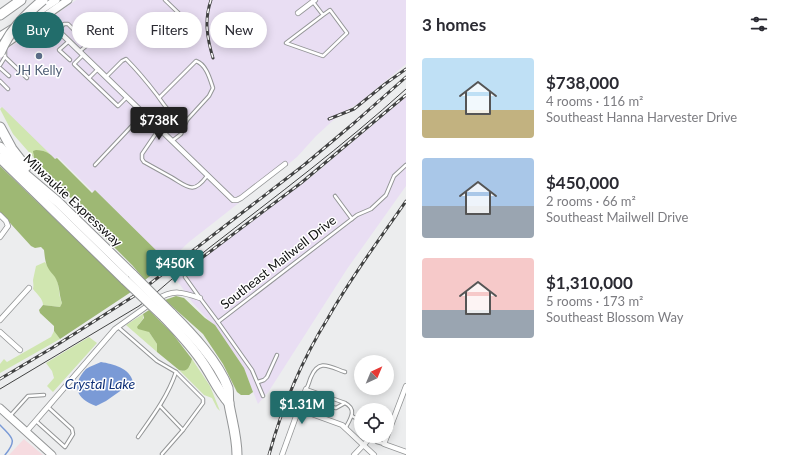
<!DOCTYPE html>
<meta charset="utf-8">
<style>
body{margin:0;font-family:Lato,sans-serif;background:#f7f7f7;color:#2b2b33;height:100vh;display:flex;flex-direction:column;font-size:15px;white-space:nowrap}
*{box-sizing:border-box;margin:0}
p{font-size:13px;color:#7c7c81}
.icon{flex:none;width:22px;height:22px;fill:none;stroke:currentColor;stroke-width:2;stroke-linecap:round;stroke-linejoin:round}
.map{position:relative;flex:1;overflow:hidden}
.drawer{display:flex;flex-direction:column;background:#fff;width:380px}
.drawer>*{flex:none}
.guide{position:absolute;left:12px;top:12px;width:334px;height:36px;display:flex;gap:8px}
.needle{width:26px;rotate:44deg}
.tools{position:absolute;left:354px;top:355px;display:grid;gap:8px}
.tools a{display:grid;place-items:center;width:40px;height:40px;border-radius:50%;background:#fff;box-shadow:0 2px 10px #0003;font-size:20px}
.price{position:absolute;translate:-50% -34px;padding:0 9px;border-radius:4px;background:#226d6b;color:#fff;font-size:13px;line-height:26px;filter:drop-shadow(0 1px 2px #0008)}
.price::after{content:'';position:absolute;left:50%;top:24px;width:12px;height:9px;margin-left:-6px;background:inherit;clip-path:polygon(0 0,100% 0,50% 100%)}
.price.selected{background:#222;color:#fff}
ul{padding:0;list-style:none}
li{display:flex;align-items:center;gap:12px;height:100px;padding:0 16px}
li span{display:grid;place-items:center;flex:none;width:112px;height:80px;border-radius:4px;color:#555}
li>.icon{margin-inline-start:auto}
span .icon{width:48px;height:48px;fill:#fffc;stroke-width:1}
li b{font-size:17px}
h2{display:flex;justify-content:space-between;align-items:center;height:48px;padding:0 16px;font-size:17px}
.pill{padding:0 14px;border-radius:18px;background:#fff;box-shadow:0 2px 10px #0003;font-size:14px;line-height:36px}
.pill.selected{background:#226d6b;color:#fff}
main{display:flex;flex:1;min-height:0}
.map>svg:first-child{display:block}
</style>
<main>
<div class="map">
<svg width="406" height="455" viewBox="0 0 406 455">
<rect width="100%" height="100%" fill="#ecedee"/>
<!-- commercial -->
<path fill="#f6dbe0" d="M24 439 26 441 43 455H9Z"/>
<!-- industrial -->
<g fill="#e9def3">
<path d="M76 0H406V64L359 103 340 114 316 136 297 157 286 166 189 242 166 264 58 157 54 160 0 107V53L23 39Z"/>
<path d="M406 97V186L347 269 269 391 258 404 244 369 213 325 192 302 176 279 310 178Z"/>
</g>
<!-- green -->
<g fill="#d0e6b0">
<path d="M2 107 50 154 41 150 33 154 34 158 13 134 0 109Z"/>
<path d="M45 262C48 267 54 274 56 278 60 286 58 295 62 303L60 307 43 305C43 299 37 294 33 289 34 285 33 283 33 280 34 275 35 271 36 266Z"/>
<path d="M143 314V319L139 324 149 332 157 344V352L126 325Z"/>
<path d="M54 331 60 339 0 373V364L4 359 7 362 51 337Z"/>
<path d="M89 337 97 343 53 392 47 386 54 378 52 371 46 363Z"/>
<path d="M192 359 210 386 220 411 217 408 212 398 204 395 179 370 183 371 190 366Z"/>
</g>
<!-- forest -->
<g fill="#9eb874">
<path d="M36 150C44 150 50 153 55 159L57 158 92 193 95 190 168 262 145 280 132 265 88 221 78 206 34 158 33 151Z"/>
<path d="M0 166 131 292 60 339 54 331V326L40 313 39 310 43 305 60 307 62 303C59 295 60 287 56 279 55 276 52 274 50 271 45 264 45 258 44 250L41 247 35 248 31 246 0 212Z"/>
<path d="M176 296 184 298 205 318 215 325 244 368 253 392 249 395H241L237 392 223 364 203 334 165 300Z"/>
<path d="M149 310 172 333 192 359C190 367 187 373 179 370L157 352V344L149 332 138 329 137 327 144 318 143 314Z"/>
</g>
<!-- water -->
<path fill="#7a9ad6" d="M101 362C113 364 130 368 133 382L106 401 96 406C76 399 71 385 86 369 90 366 97 364 101 362Z"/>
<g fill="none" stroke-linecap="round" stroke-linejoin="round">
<!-- stream -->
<path stroke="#7a9ad6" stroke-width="1.5" d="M0 425C12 438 18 439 5 455"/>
<defs>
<g id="lane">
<path d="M165 0 192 26"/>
<path d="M313 2 323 15 330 10 347 33 323 56 286 43 323 15"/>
<path d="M58 31 64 24H68L86 42V46L80 51"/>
<path d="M68 42 59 50 70 60"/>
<path d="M82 56 74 64 118 106 126 98"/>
<path d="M5 57 27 78"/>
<path d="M0 65 5 57V49"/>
<path d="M0 68 9 76"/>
<path d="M106 77 122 61 126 59C137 70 147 82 157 95 162 102 168 112 175 116 179 119 183 120 187 120L209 96 213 88C210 79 206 64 196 61L159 98"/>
<path d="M89 78 97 70"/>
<path d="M0 81 8 89"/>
<path d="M159 129 142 154V159L144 162C153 167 162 172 171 177 188 187 193 195 207 176"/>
<path d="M172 141 181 134 187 120"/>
<path d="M95 165 143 114"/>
<path d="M335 196 352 219"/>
<path d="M185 277 200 298 218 322 357 215 371 209 386 195 394 176 406 165"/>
<path d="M218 322 252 370 263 396"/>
<path d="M118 327 157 361 176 372 203 399V403L183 430 162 454"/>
<path d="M258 382 264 380 267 377 277 355"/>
<path d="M304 397 332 407 336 408 345 403 306 389C309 385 309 381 311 377 319 358 330 367 345 372"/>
<path d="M345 403C357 409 351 418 346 427"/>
<path d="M160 406 183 430"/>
<path d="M10 416 28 396 44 395"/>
<path d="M352 416 361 421"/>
<path d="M36 421 65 447 73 434 72 429 48 407"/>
<path d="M370 436 377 442 384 444"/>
<path d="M138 437C153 416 168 396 176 372"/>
</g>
<g id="street">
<path d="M298 13 315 0"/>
<path d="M44 17 233 200H237L241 198 285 164"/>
<path d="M0 215 6 221 8 226 0 237"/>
<path d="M156 300C173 289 182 292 200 298"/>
<path d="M0 320 29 288"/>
<path d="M0 332 20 350"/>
<path d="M298 409 342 425 374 455"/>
<path d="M26 432 115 329 150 304"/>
<path d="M387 436 406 386"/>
<path d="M387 436 384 444 406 452"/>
<path d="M282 455 306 389"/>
<path d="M354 455 371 437"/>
</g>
<g id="secondary">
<path d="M4 45 68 0"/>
<path d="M0 408 52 455"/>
</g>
<g id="primary">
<path d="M24 21 56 0"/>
<path d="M0 36 13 28"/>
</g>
<g id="highway">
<path d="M0 15 21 0"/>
<path d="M0 127 12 149 26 167"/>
<path d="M0 147 26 175 58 202 133 275"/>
<path d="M0 158 125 280"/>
<path d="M171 313C191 333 218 361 228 388 229 393 228 399 229 404 232 421 237 437 237 455"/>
<path d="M164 317C178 332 192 346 203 363 212 376 218 391 229 403"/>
</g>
</defs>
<!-- lane casing -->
<use href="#lane" stroke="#939596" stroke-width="4.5"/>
<!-- street casing -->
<use href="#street" stroke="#939596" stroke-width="6"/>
<!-- secondary casing -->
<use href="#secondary" stroke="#939596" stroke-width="9"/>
<!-- primary casing -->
<use href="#primary" stroke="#939596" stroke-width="9"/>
<!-- highway casing -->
<use href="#highway" stroke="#939596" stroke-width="11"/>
<!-- lane -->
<use href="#lane" stroke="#fff" stroke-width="2.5"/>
<!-- street -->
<use href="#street" stroke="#fff" stroke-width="4.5"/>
<!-- secondary -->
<use href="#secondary" stroke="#fff" stroke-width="7"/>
<!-- primary -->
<use href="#primary" stroke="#fff" stroke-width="7"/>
<!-- highway -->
<use href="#highway" stroke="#fff" stroke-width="9"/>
<!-- tram -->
<path stroke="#414242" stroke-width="1" d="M0 389 139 306C164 288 185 266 209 248 276 196 343 146 406 89"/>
<defs>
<g id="rail">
<path d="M211 0C204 20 207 38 213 58"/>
<path d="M329 119 354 109 385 84 406 69"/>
<path d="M199 260 301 183 406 95"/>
<path d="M0 379 52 348 134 296 304 165 354 123 406 77"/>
<path d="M269 455C282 407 302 360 328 318 351 277 379 240 406 201"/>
</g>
</defs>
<!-- rail casing -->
<use href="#rail" stroke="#414242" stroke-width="3"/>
<!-- rail -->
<use href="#rail" stroke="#fff" stroke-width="1.5" stroke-dasharray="4.5" stroke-linecap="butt"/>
<defs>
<g id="highway-bridge">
<path d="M0 53C9 31 25 15 43 0"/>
<path d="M133 275 171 313"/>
<path d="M125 280 164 317"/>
</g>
</defs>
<!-- highway-bridge casing -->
<use href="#highway-bridge" stroke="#939596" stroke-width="11" stroke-linecap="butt"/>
<!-- highway-bridge -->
<use href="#highway-bridge" stroke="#fff" stroke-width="9"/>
</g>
<!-- markers -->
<circle fill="#5c6f8a" stroke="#fff" stroke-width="1.5" cx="39" cy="56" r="4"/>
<g text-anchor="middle" stroke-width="3" stroke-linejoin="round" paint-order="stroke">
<!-- service labels -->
<g font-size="13" fill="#4e5e75" stroke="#fff">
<text x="39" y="75">JH Kelly</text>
</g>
<!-- street labels -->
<g font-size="13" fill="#0e0f0f" stroke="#fff">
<text transform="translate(73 200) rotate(43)" y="5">Milwaukie Expressway</text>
<text transform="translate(278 262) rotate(-38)" y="5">Southeast Mailwell Drive</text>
</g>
<!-- water labels -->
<g font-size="14" font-style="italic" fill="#123379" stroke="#fff">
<text x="100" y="389">Crystal Lake</text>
</g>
</g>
</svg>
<div class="tools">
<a><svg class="needle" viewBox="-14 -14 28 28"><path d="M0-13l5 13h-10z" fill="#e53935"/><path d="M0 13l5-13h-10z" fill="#7c7c81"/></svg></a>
<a><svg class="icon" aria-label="locate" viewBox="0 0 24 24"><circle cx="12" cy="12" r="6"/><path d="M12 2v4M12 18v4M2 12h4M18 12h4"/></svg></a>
</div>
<b class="price selected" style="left:159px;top:141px">$738K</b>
<b class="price" style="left:175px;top:284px">$450K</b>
<b class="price" style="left:302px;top:425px">$1.31M</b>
<div class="guide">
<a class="pill selected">Buy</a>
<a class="pill">Rent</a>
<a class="pill">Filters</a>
<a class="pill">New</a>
</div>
</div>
<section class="drawer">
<h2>3 homes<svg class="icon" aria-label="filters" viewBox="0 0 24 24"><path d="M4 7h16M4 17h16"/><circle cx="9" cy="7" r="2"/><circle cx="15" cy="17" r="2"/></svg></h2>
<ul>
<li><span style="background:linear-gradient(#bfe0f5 65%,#c2b280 0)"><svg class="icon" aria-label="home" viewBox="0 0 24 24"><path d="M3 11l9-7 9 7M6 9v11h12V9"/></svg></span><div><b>$738,000</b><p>4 rooms · 116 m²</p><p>Southeast Hanna Harvester Drive</p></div></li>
<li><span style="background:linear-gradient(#a9c7e8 60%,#9aa5b1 0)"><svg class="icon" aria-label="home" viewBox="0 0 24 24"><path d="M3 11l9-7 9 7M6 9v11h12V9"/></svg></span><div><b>$450,000</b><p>2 rooms · 66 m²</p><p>Southeast Mailwell Drive</p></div></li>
<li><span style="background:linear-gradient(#f6c9c9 65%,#9aa5b1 0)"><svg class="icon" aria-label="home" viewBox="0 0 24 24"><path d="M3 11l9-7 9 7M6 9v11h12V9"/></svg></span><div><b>$1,310,000</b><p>5 rooms · 173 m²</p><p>Southeast Blossom Way</p></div></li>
</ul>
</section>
</main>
